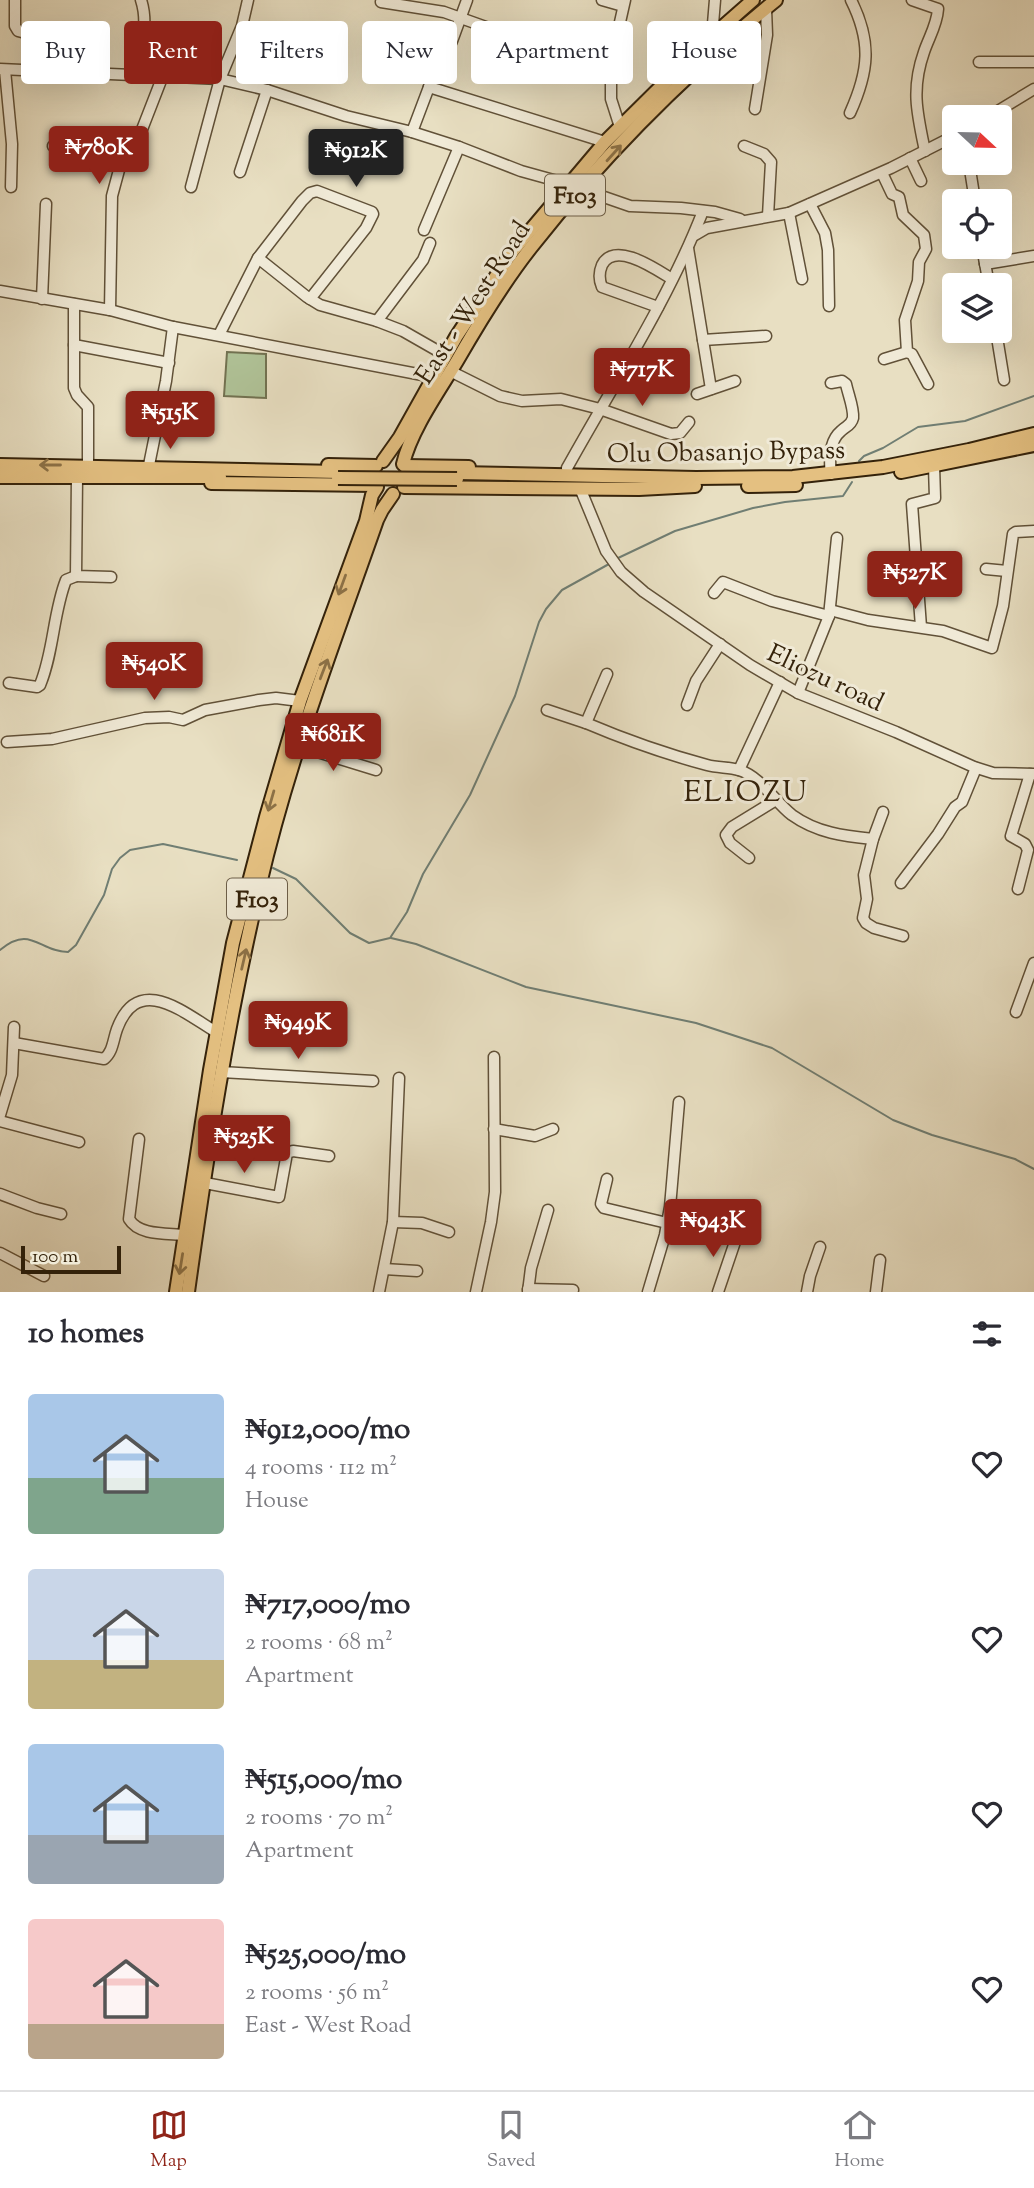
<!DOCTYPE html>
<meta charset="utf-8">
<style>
body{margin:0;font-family:"Sorts Mill Goudy",serif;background:#f2f2f3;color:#2b2b33;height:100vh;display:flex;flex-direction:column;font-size:26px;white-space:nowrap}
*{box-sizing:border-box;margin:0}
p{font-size:23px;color:#7c7c81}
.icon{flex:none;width:38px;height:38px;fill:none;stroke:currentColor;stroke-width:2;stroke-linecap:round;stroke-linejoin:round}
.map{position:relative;height:1292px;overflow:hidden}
.side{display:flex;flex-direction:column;background:#fff;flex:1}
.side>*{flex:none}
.hud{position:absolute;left:21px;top:21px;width:992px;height:63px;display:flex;gap:14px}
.needle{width:46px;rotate:112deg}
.buttons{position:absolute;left:942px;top:105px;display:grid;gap:14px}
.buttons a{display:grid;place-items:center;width:70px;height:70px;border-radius:7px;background:#fff;box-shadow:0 7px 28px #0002;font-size:35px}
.scale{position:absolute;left:21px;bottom:18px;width:100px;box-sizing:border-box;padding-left:7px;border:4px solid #34220a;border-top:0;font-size:19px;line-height:24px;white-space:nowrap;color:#34220a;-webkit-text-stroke:5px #f0ead7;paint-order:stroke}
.price{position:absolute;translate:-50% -60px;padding:0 16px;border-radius:7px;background:#8f2418;color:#fff;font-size:23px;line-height:46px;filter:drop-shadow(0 2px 4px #0008)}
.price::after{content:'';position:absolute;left:50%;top:42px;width:21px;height:16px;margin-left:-10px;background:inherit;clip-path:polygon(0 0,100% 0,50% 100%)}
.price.on{background:#222;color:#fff}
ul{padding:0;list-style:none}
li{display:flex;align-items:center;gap:21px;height:175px;padding:0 28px}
li span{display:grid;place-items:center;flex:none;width:196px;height:140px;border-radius:7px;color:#555}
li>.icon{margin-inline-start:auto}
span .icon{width:84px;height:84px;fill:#fffc;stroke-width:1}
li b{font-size:30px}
h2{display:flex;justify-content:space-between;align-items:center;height:84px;padding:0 28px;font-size:30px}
.chip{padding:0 24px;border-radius:7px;background:#fff;box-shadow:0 7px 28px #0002;font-size:24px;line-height:63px}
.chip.on{background:#8f2418;color:#fff}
.tab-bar{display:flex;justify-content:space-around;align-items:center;height:98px;border-top:2px solid #e1e1e2;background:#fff;font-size:19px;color:#7c7c81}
.tab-bar a{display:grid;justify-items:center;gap:4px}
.tab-bar .on{color:#8f2418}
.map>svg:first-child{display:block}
</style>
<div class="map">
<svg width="1034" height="1292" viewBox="0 0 1034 1292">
<rect width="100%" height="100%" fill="#e8dfc2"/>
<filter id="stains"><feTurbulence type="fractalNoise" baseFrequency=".00286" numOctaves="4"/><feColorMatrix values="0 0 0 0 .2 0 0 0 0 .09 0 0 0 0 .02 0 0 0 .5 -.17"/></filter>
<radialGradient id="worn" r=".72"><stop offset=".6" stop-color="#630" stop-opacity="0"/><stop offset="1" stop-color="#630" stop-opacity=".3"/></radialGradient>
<!-- green -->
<path fill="#b0c398" stroke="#727251" stroke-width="2" d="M227 352 266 354V398L224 396Z"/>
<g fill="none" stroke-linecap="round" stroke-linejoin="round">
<!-- stream -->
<g stroke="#707e73" stroke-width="2">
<path d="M859 461 864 456 883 448 918 427 965 421 1034 396"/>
<path d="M616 559 675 531 753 508 785 502 843 496 852 482"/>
<path d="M273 868 296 879 350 933 369 943 390 938 407 912 423 874 470 795 515 696 539 622 546 609 562 590 609 564"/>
<path d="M391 938 416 944 526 987 696 1023 772 1048 893 1120 932 1135 1015 1159 1034 1169"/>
<path d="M0 950C31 924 39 952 68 952L76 945 104 895 112 869 120 858 130 850 163 844 237 860"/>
</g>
<defs>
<g id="minor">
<path d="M15 0V26L18 31 37 36 41 42 44 71"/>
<path d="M602 0 623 6"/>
<path d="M715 0 713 24 717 31"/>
<path d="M912 0 938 9C937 25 929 37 924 52 911 89 917 113 925 151"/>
<path d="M381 2 444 12 528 42 554 47 611 62"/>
<path d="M979 62H1034"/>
<path d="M0 69 220 79 267 90 346 116 412 132 459 147 521 171 568 184"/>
<path d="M5 70 12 144 11 187"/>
<path d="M136 76C141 51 149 24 141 0"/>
<path d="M429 87 605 142"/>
<path d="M755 109 767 35 766 9"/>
<path d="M850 113C869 71 872 42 851 0"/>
<path d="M988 117 1034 89"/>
<path d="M620 127 611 99V62L625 0"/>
<path d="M412 132 429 87 452 41 467 0"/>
<path d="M53 146 124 162"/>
<path d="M744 146 764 154 771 162 768 216"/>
<path d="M910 158 921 181"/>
<path d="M969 163 975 201"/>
<path d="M240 172 267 90"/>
<path d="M882 173 892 194 899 197 903 215 924 235 926 249 919 262 918 281 905 320 907 352 912 354 928 384"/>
<path d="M191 187 220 79 242 26 248 0"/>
<path d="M581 189 630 206 681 208 715 212 740 219"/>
<path d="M810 204 825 233 828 250 829 306"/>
<path d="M789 213 802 279"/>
<path d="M424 230 459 147"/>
<path d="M695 235 707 228 789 213 891 168 954 136"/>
<path d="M982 247 989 285"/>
<path d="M688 248 703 340 766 336"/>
<path d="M258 258 307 297 320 305 377 321 403 331 445 355"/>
<path d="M985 264 1034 256"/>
<path d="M0 291 110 310 173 327 433 377"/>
<path d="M42 299 46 204"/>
<path d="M74 304V388L77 395 88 407V465"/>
<path d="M658 307 602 287C599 280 599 272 602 265 615 240 657 270 672 279"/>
<path d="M110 310 112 196 119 170 141 132 162 78"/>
<path d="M377 321 423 260 430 243"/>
<path d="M996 331 1004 380"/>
<path d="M219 335 258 258 302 201 310 193 317 191 372 212 373 214 366 228 310 299"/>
<path d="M703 340 711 389"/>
<path d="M74 345 169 363"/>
<path d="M884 359 907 352"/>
<path d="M450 371 500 396 522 401 561 399 600 409 671 434 680 433 689 422"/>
<path d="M831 383 842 381 846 384C848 394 854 408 853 418 851 426 846 426 841 431 829 441 829 459 831 474"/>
<path d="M697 394 735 381"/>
<path d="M149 465 166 381 173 327"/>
<path d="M567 468C613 385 669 299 703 211"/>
<path d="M77 477 76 576 111 577"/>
<path d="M580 488 606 551 621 572 644 592 750 665 798 693 896 732 974 767 993 773 1034 774"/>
<path d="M986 569 1007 571"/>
<path d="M714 593 723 582 772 601 829 616"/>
<path d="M830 610 868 620 943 631 992 648 1003 606 1013 534 1016 532 1034 531"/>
<path d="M921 627 912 504 935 498 934 466"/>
<path d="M607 674 586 723C626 740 666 754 707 765 718 768 729 767 739 770 761 777 775 802 792 815 817 833 844 836 873 839"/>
<path d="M9 683 37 687 40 685C54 651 53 613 66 580L76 576"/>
<path d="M798 693 829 616 837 538"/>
<path d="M687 705 696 681 720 644"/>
<path d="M547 710 586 723"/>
<path d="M7 742 52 739 145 718 169 717 183 720 205 710 259 700 276 698 300 701"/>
<path d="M298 746 376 770"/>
<path d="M739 770 780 682"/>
<path d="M883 812 873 839 864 875 867 899 863 918 866 923 874 928 903 936"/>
<path d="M749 858 730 843 726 835 732 827 776 800"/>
<path d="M901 883 938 834 955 807 962 802 976 768"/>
<path d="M1018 889 1028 850 1025 844 1011 836 1030 774"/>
<path d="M1016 1012 1034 963"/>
<path d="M14 1043 104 1059C113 1052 113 1040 117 1029 138 973 183 1012 216 1032"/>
<path d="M221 1072 373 1081"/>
<path d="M0 1115 12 1075 14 1027"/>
<path d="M0 1121 79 1142"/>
<path d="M494 1129 535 1136 553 1129"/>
<path d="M139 1139 129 1219C139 1236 167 1233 185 1235"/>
<path d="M607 1179 601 1204 604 1208 667 1223"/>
<path d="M205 1183 279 1197 287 1153 293 1151 329 1156"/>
<path d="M0 1194 37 1208 61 1214"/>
<path d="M393 1222 422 1223 449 1232"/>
<path d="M0 1253 44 1276"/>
<path d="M384 1269 417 1271"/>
<path d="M528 1289 573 1290"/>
<path d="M379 1292 393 1222 399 1078"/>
<path d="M476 1292 491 1222 495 1192 494 1057"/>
<path d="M528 1292 531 1268 548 1210"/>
<path d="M648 1292 665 1235 670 1207 679 1102"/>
<path d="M718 1292 737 1236"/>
<path d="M807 1292 810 1276 820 1247"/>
<path d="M876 1292 880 1260"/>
</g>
<g id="major">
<path d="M383 461 400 437 456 337 512 252 605 142 712 36 753 0"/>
<path d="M403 464C411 430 439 391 457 361 480 321 504 281 533 245 604 155 687 72 776 0"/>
<path d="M0 465 339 472"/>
<path d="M328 465 376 466"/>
<path d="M405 466 469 467"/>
<path d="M901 472 1034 445"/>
<path d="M458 473 696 478 793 477 883 467 969 450 1034 434"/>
<path d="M0 477H220"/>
<path d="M211 483 375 485"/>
<path d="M748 486 796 485"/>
<path d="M404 487 639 489 695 486"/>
<path d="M176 1292 210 1070 233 943 266 817 300 701 366 521 372 495 377 487"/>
<path d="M188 1292C207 1155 228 1018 260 884 289 759 335 640 377 520L382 510 393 494"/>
</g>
</defs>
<!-- minor casing -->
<use href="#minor" stroke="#615138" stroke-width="13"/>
<!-- major casing -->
<use href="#major" stroke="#34220a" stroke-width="16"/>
<!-- minor -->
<use href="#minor" stroke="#f0ead7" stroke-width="10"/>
<!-- major -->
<use href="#major" stroke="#e4c081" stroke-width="12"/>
<defs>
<path id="major-bridge" d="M338 478 457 479"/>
</defs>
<!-- major-bridge casing -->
<use href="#major-bridge" stroke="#34220a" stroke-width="16" stroke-linecap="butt"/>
<!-- major-bridge -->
<use href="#major-bridge" stroke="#e4c081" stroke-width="12"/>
</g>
<!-- one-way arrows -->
<defs><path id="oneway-shaft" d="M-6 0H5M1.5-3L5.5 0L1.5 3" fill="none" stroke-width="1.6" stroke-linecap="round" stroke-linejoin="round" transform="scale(1.75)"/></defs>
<g stroke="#8c7146">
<use href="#oneway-shaft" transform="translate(614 153) rotate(-48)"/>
<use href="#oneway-shaft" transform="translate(50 465) rotate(180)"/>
<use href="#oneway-shaft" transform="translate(342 585) rotate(110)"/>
<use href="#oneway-shaft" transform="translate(324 669) rotate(-69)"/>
<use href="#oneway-shaft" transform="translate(271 801) rotate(106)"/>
<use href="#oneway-shaft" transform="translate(244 959) rotate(-77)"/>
<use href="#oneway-shaft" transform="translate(181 1264) rotate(99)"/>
</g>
<g text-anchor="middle" stroke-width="6" stroke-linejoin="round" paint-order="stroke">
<!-- shield labels -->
<g fill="#f0ead7" stroke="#6c5e48" stroke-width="2">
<rect x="545" y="174.5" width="60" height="41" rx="5"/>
<rect x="227" y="878.5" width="60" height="41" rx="5"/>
</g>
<g font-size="24" font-weight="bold" fill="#34220a">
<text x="575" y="203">F103</text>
<text x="257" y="907">F103</text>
</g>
<!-- street labels -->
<g font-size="26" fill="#34220a" stroke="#f0ead7">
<text transform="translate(472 302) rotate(-57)" y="9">East - West Road</text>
<text transform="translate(726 451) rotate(-1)" y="9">Olu Obasanjo Bypass</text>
<text transform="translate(826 677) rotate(25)" y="9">Eliozu road</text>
</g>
<!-- quarter labels -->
<g font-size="30" letter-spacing="2" fill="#34220a" stroke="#f0ead7">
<text x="746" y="801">ELIOZU</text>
</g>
</g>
<rect width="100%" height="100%" filter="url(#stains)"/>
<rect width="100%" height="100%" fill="url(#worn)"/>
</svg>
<div class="buttons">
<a><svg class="needle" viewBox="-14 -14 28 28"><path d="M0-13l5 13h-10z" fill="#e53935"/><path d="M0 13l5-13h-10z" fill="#7c7c81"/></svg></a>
<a><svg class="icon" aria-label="locate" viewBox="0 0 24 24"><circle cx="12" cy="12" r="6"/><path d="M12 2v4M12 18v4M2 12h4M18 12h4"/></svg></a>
<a><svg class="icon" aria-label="layers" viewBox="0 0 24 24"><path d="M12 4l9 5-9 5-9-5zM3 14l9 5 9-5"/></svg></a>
</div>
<div class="scale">100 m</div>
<b class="price" style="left:99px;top:186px">₦780K</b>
<b class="price on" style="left:356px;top:189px">₦912K</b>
<b class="price" style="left:642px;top:408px">₦717K</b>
<b class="price" style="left:170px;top:451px">₦515K</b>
<b class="price" style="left:915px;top:611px">₦527K</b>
<b class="price" style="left:154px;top:702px">₦540K</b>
<b class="price" style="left:333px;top:773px">₦681K</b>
<b class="price" style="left:298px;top:1061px">₦949K</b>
<b class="price" style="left:244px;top:1175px">₦525K</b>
<b class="price" style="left:713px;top:1259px">₦943K</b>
<div class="hud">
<a class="chip">Buy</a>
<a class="chip on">Rent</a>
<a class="chip">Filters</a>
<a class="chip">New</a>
<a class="chip">Apartment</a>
<a class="chip">House</a>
</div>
</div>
<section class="side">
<h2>10 homes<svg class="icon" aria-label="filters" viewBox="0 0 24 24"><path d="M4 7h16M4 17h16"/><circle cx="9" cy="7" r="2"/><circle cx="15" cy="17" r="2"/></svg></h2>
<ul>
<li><span style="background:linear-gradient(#a9c7e8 60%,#7fa58c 0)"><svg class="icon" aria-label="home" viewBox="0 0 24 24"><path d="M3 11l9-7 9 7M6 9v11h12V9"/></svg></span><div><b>₦912,000/mo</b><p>4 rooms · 112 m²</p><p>House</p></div><svg class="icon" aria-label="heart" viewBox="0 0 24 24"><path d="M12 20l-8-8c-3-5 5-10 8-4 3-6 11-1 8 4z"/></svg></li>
<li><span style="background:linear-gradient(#c9d6e8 65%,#c2b280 0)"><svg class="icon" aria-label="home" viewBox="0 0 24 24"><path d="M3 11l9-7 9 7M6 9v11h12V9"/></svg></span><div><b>₦717,000/mo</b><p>2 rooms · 68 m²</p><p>Apartment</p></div><svg class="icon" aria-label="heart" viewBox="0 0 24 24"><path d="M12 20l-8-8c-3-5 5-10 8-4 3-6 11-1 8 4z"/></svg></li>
<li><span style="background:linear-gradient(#a9c7e8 65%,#9aa5b1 0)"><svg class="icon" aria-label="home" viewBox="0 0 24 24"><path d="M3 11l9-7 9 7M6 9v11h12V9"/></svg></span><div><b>₦515,000/mo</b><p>2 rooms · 70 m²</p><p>Apartment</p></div><svg class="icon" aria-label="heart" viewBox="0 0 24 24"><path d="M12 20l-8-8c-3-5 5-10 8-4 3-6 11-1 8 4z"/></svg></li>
<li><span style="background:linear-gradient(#f6c9c9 75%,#b9a48a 0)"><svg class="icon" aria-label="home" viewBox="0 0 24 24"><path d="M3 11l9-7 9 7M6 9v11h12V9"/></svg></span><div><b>₦525,000/mo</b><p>2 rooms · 56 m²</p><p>East - West Road</p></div><svg class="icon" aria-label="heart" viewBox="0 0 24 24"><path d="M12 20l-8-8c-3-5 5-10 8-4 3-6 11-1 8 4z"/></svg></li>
</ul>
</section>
<nav class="tab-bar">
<a class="on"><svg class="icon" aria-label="map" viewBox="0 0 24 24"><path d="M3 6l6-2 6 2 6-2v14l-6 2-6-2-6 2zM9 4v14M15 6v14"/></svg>Map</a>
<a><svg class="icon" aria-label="saved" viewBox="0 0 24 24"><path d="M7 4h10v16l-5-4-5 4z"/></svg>Saved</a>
<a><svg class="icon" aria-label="home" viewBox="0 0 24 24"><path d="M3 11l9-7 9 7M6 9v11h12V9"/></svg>Home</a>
</nav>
